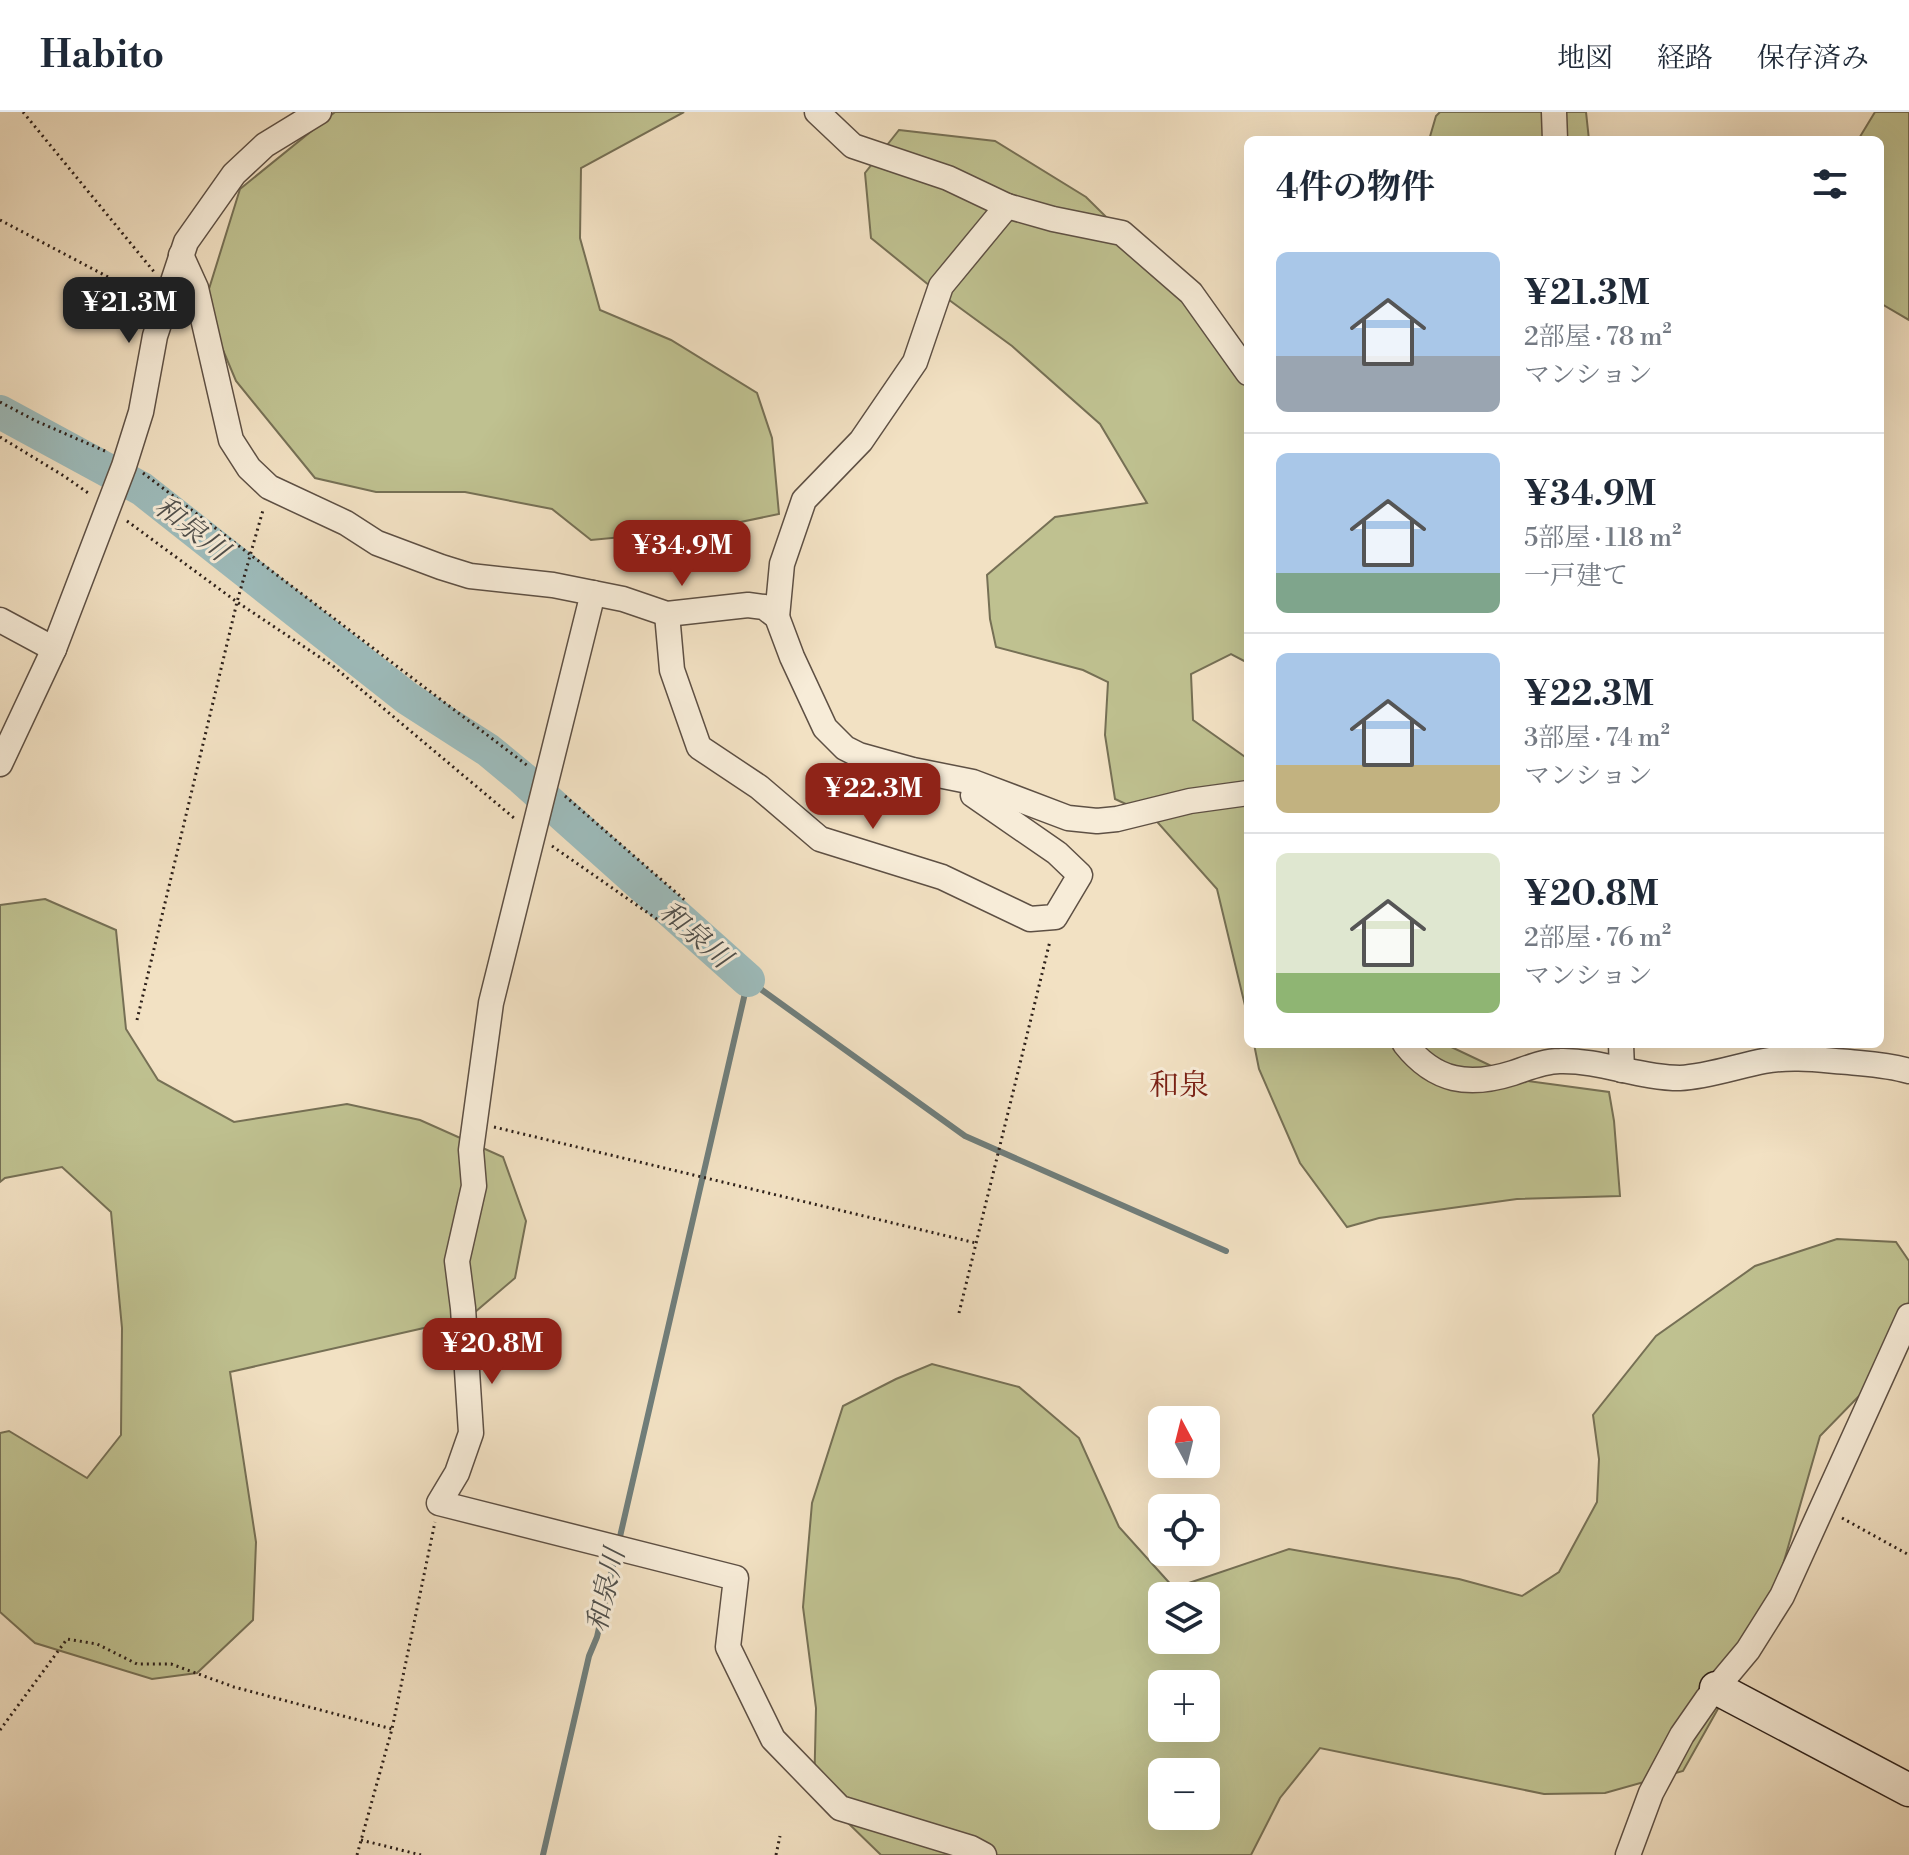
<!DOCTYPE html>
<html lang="ja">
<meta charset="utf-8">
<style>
body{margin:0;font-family:"Libre Bodoni","Noto Serif JP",serif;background:#f6f6f7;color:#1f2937;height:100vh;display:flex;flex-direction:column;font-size:30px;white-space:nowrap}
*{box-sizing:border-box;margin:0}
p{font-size:26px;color:#747a83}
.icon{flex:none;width:44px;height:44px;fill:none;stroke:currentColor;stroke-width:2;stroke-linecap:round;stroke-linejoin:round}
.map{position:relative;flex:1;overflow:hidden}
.details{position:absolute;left:1244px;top:24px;width:640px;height:912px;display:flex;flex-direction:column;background:#fff;border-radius:12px;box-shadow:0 8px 32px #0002}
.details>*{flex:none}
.needle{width:52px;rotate:353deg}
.fabs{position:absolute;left:1148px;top:1294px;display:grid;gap:16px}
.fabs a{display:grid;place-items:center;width:72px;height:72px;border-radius:12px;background:#fff;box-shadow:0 8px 32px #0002;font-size:40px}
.price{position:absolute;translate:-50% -68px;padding:0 18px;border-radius:16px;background:#8f2418;color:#fff;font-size:26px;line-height:52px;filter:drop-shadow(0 2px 4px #0008)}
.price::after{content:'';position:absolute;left:50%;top:48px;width:24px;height:18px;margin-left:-12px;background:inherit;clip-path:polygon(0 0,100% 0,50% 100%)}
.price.current{background:#222;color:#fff}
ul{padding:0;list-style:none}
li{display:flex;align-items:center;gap:24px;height:200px;padding:0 32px}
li+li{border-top:2px solid #e0e1e3}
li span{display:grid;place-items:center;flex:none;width:224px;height:160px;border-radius:12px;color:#555}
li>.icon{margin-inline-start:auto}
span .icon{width:96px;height:96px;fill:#fffc;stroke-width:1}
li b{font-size:34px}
h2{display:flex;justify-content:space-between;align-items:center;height:96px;padding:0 32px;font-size:34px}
header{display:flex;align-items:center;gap:48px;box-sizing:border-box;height:112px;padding:0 40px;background:#fff;border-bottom:2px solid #e0e1e3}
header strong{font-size:38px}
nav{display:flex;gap:44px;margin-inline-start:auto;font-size:28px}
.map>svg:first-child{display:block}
</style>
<header>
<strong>Habito</strong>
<nav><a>地図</a><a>経路</a><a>保存済み</a></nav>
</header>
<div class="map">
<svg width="1909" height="1743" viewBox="0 0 1909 1743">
<rect width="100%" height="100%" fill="#f2e1c3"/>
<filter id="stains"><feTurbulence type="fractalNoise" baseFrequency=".0025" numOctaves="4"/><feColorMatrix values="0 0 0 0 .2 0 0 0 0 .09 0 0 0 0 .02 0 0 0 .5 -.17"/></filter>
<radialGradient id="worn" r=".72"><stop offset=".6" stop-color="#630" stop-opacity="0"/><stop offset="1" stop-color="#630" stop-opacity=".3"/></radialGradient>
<!-- green -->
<g fill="#bfc190" stroke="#767055" stroke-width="2" fill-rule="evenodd">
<path d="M335 0H684L581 56 580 126 600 198 671 228 757 281 772 326 779 402 707 417 591 428 552 397 465 380H376L315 366 236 269 204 193 240 77Z"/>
<path d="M1440 0H1586L1589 28H1429L1436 4Z"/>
<path d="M1875 0H1909V208L1880 191V28H1858Z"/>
<path d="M899 18 995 29 1086 85 1177 175 1248 275V551L1231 542 1191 562 1193 608 1248 647V906L1217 777 1152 704 1115 687 1105 623 1108 570 1083 558 996 535 990 507 987 463 1055 405 1147 391 1100 312 1012 234 930 174 871 126 865 61Z"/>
<path d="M45 787 116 818 126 917 158 968 234 1010 347 992 420 1008 503 1045 526 1109 515 1166 468 1206 230 1260 256 1430 253 1508 197 1561 152 1567 35 1531 0 1500V1321L9 1319 87 1366 121 1323 122 1216 111 1100 62 1055 5 1066 0 1070V793Z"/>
<path d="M1254 932H1445L1521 968 1609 980 1614 1009 1620 1084 1517 1087 1379 1106 1347 1115 1300 1051 1259 957Z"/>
<path d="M1837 1127 1896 1130 1909 1149V1189L1901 1241 1820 1324 1757 1543 1719 1595 1683 1659 1605 1681 1544 1682 1320 1636 1280 1686 1251 1743H881L845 1708 814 1685 816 1596 803 1495 812 1391 843 1294 896 1267 932 1252 1019 1275 1079 1326 1119 1415 1174 1476 1289 1437 1459 1467 1522 1484 1559 1460 1597 1390 1599 1347 1593 1303 1656 1224 1755 1154ZM1162 1484H1206V1528H1162ZM1162 1572H1206V1616H1162ZM1162 1660H1206V1704H1162Z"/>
</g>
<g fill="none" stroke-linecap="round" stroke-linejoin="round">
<!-- stream -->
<g stroke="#707e7b" stroke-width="6">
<path d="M619 1429 748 868 965 1024 1226 1139"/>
<path d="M543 1743 589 1544 597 1525 616 1440"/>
</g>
<!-- river -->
<path stroke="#9dbcbc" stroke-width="34" d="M0 300 142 377 407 586 488 638 522 666 748 868"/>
<defs>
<g id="street">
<path d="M1554 0 1555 28"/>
<path d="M1007 94 1053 107 1122 121 1191 181 1248 261"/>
<path d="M181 143 196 176 231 328 249 356 269 375 346 411 377 431 441 455 470 464 553 473 623 487 667 502 748 493 764 495 777 505 792 545 825 616 845 636 859 643 913 658 973 670 1068 706 1097 709 1117 707 1190 689 1248 681"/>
<path d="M593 481 491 891 471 1038 474 1074 457 1149 463 1196 471 1321 457 1361 439 1391 736 1466 728 1535 773 1627 840 1696 971 1736 984 1743"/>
<path d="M667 502 672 558 699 635 759 675 820 727 942 765 1030 807 1055 805 1080 763 1057 741 973 683"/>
<path d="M777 505 782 452 804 388 861 329 915 250 941 174 1007 94 948 66 853 34 817 0"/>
<path d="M0 508 54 537"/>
<path d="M0 652 54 537 124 354 141 300 155 224 186 130 234 62 265 33 319 0"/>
<path d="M1405 932C1435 970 1469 975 1513 961 1528 956 1544 949 1560 949 1601 948 1639 966 1680 966 1706 965 1738 954 1764 949 1793 944 1820 948 1849 950 1869 952 1889 953 1909 959"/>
<path d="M1621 932 1622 958"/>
<path d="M1628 1743 1651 1681 1682 1623 1707 1587 1748 1538 1782 1484 1909 1204"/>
</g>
<path id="secondary" d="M1716 1576 1909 1678"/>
</defs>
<!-- street casing -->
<use href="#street" stroke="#5e5044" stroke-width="27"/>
<!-- secondary casing -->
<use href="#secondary" stroke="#2d201a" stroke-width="35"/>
<!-- path -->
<g stroke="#2d201a" stroke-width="3" stroke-dasharray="2 4" stroke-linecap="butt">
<path d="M23 0 155 161"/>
<path d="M0 108 146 185"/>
<path d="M0 290 36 309 105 339"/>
<path d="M0 325 64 364 91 383"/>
<path d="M143 361 528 654"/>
<path d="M127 409 237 490 333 554 514 706"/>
<path d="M565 684 687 790"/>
<path d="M552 734 661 810"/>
<path d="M137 908 237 490 263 398"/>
<path d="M494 1015 976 1131"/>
<path d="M959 1201 1050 829"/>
<path d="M1842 1406 1909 1443"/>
<path d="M0 1618 67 1527 97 1532 137 1552H171L234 1575 392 1617"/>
<path d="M361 1728 421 1743"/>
<path d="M357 1743 392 1617 435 1410"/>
<path d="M776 1743 780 1724"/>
</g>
<!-- street -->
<use href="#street" stroke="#f7ecd8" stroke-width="24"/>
<!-- secondary -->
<use href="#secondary" stroke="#f7ecd8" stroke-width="32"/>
</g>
<g text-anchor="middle" stroke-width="6" stroke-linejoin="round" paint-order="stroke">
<!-- water labels -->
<g font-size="28" font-style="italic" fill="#4f4f4b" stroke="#f7ecd8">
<text transform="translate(192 416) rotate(38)" y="10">和泉川</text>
<text transform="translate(696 822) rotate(41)" y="10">和泉川</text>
<text transform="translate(605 1478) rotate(-77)" y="10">和泉川</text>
</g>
<!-- quarter labels -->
<g font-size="30" fill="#7a1f14" stroke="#f7ecd8">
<text x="1179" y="983">和泉</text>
</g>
</g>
<rect width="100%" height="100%" filter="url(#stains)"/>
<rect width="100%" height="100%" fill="url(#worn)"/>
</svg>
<div class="fabs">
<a><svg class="needle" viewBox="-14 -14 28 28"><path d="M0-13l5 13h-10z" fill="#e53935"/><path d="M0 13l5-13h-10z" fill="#747a83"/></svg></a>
<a><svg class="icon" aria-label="locate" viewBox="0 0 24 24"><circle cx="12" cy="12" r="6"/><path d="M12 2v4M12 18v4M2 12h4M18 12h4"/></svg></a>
<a><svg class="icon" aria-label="layers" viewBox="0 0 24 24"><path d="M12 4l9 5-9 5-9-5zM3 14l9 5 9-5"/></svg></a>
<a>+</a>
<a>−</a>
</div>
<b class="price current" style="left:129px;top:233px">¥21.3M</b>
<b class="price" style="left:682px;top:476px">¥34.9M</b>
<b class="price" style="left:873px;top:719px">¥22.3M</b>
<b class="price" style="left:492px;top:1274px">¥20.8M</b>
<section class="details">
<h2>4件の物件<svg class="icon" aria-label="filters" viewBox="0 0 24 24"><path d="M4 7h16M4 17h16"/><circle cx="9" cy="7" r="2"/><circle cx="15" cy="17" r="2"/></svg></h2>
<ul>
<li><span style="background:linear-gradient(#a9c7e8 65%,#9aa5b1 0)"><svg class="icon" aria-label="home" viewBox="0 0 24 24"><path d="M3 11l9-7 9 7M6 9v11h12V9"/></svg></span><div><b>¥21.3M</b><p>2部屋 · 78 m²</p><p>マンション</p></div></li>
<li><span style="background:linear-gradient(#a9c7e8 75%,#7fa58c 0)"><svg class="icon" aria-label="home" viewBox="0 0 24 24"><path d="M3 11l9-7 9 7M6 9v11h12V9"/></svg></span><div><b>¥34.9M</b><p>5部屋 · 118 m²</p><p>一戸建て</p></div></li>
<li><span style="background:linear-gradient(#a9c7e8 70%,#c2b280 0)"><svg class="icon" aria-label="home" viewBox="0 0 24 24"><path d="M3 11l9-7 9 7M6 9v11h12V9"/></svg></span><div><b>¥22.3M</b><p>3部屋 · 74 m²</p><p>マンション</p></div></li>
<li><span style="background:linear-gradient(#dfe7d0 75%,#8fb573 0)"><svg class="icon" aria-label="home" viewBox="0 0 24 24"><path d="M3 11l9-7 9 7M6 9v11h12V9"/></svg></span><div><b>¥20.8M</b><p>2部屋 · 76 m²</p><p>マンション</p></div></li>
</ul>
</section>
</div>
